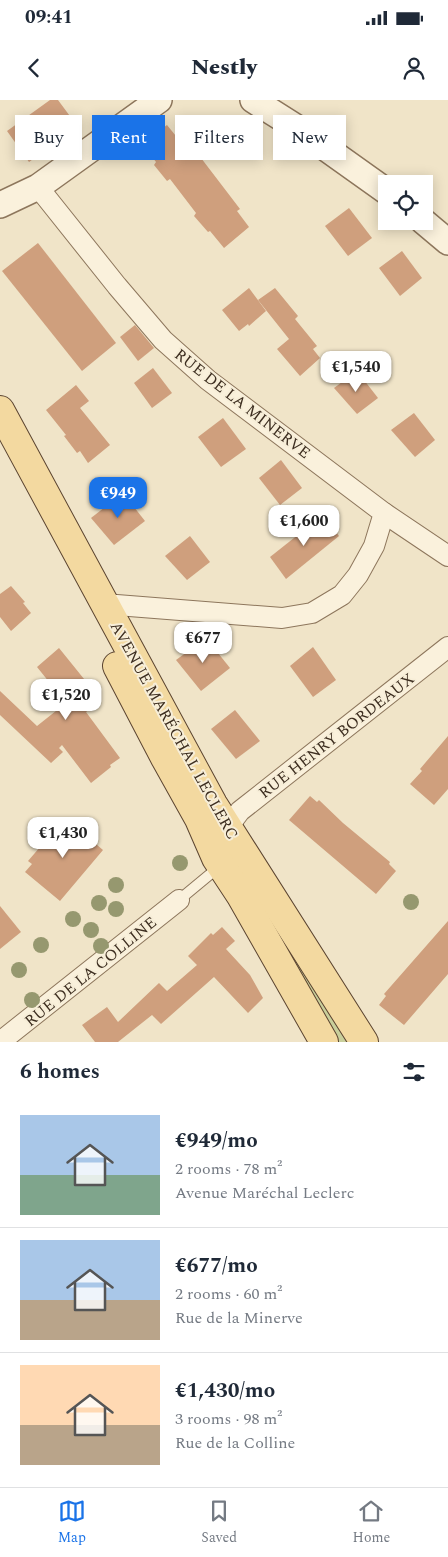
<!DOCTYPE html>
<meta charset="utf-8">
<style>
body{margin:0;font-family:Spectral,serif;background:#f6f6f7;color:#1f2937;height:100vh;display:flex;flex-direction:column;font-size:19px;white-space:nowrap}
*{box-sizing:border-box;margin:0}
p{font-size:16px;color:#747a83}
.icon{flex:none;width:28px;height:28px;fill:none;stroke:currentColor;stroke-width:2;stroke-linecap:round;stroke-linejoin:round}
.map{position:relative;height:942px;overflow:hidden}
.details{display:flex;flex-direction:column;background:#fff;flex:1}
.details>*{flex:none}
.hud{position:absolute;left:15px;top:15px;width:419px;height:45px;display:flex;gap:10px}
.fabs{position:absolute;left:378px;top:75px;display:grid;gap:10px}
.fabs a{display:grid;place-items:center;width:55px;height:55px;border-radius:0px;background:#fff;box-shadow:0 2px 12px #0003;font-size:25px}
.price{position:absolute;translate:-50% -42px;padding:0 11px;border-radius:10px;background:#fff;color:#222;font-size:16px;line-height:32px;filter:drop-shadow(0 1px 2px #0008)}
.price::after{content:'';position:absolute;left:50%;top:30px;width:15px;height:11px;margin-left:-8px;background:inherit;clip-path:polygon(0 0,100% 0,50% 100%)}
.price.current{background:#1a73e8;color:#fff}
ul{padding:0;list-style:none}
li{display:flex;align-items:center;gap:15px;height:125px;padding:0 20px}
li+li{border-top:1px solid #e0e1e3}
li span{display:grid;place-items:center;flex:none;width:140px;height:100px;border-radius:0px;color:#555}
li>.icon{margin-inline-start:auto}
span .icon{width:60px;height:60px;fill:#fffc;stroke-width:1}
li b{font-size:21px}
h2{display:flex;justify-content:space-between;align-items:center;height:60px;padding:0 20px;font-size:21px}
.tag{padding:0 18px;border-radius:0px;background:#fff;box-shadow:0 2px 12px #0003;font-size:18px;line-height:45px}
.tag.current{background:#1a73e8;color:#fff}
.status{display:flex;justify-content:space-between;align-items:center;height:35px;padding:0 25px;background:#fff;direction:ltr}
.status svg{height:14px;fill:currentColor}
header{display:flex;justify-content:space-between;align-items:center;height:65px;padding:0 20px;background:#fff;font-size:22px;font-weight:800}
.tabs{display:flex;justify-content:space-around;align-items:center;height:70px;border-top:1px solid #e0e1e3;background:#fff;font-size:14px;color:#747a83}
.tabs a{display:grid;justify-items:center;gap:2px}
.tabs .current{color:#1a73e8}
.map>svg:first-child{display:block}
</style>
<div class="status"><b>09:41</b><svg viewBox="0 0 49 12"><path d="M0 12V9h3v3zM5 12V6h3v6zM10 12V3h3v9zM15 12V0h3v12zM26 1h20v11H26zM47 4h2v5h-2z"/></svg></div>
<header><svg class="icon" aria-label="back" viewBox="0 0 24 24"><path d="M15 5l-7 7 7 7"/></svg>Nestly<svg class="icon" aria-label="person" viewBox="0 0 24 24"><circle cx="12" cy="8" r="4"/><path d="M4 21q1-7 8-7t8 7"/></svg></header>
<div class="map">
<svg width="448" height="942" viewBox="0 0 448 942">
<rect width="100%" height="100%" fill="#f0e4c8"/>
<!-- green -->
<path fill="#c9cf9b" d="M253 794 354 942H334Z"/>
<!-- building -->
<g fill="#cf9f7d">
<path d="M50 0H58L78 27 62 39 64 41 48 53 46 50 29 62 7 31Z"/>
<path d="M167 25 180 41 185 37 240 109 237 111 249 127 224 148 210 131 208 132 194 116 196 113 170 79 167 81 154 65 156 62 142 44Z"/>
<path d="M349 108 372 138 348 156 325 126Z"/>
<path d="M38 143 116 243 82 271 2 171Z"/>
<path d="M402 151 422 178 400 196 379 168Z"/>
<path d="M249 188 266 211 249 226 248 224 239 231 222 210Z"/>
<path d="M275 188 298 216 295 219 317 246 313 249 320 258 300 276 277 249 289 239 258 200Z"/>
<path d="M135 225 154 248 138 261 120 237Z"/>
<path d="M153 268 172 293 152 308 134 283Z"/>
<path d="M357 271 378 298 357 314 334 288Z"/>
<path d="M76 285 89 301 80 308 110 345 88 363 80 351 77 353 64 336 66 335 46 310Z"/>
<path d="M414 313 435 340 415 357 391 330Z"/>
<path d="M223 318 246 349 221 367 198 337Z"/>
<path d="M281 360 302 388 280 405 259 378Z"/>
<path d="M123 393 145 421 114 445 91 418Z"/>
<path d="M323 415 339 436 286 479 270 457Z"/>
<path d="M190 436 210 462 187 480 165 456Z"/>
<path d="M11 486 25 502 23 503 31 513 11 531 0 517V494Z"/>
<path d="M206 538 230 568 201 591 176 560Z"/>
<path d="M313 547 336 580 313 597 290 566Z"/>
<path d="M59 548 101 600 86 612 120 658 110 665 111 667 91 683 62 645 59 648 63 652 51 663 0 615V591L37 626 66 603 37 567Z"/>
<path d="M235 610 260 641 236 659 211 629Z"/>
<path d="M448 636V689L434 705 410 684 422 671 420 669Z"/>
<path d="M310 696 317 702 319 700 343 723 390 762 389 764 396 771 376 794 289 720Z"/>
<path d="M65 718 103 750 60 801 25 772 32 764 28 761Z"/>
<path d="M0 806 21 832 0 849Z"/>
<path d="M448 821V874L404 925 379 905 386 896 384 894Z"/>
<path d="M222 827 235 841 226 849 250 875 263 898 248 913 214 877 161 924 152 915 118 942H95L82 925 107 907 118 922 159 883 167 891 197 865 188 856 211 833 213 835Z"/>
</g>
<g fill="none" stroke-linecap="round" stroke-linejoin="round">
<defs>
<path id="service" d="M179 800 220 766"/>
<g id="minor">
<path d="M38 87 117 186 163 240 208 280 384 413 374 446 358 475 342 495 312 513 282 518 104 504"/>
<path d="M384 413 448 456"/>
<path d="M228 727 240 711 448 547"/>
<path d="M0 942 179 800"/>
</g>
<g id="tertiary">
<path d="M253 0 299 29 386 91"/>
<path d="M0 105 38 87 159 0"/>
<path d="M423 121 448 142"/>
</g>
<g id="primary">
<path d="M0 310 213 704 364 942"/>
<path d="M117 566 165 658 199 719 216 758 241 796 324 942"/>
</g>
</defs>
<!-- service casing -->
<use href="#service" stroke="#8d765c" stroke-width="12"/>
<!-- minor casing -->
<use href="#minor" stroke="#8d765c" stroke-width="22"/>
<!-- tertiary casing -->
<use href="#tertiary" stroke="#8d765c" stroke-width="28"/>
<!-- primary casing -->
<use href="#primary" stroke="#5b4430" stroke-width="30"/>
<!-- service -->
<use href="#service" stroke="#faf1dc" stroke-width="10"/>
<!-- minor -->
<use href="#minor" stroke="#faf1dc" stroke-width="20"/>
<!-- tertiary -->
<use href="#tertiary" stroke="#faf1dc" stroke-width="25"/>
<!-- primary -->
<use href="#primary" stroke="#f3d9a0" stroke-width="28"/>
</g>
<!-- trees -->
<g fill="#96986f">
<circle cx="180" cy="763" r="8"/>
<circle cx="116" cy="785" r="8"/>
<circle cx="411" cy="802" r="8"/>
<circle cx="99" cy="803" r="8"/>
<circle cx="116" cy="809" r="8"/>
<circle cx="73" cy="819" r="8"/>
<circle cx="91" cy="830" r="8"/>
<circle cx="41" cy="845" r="8"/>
<circle cx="101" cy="846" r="8"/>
<circle cx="19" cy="870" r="8"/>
<circle cx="32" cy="900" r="8"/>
</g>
<g text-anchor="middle" stroke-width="4" stroke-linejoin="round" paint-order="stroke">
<!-- street labels -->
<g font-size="16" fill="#3d2e20" stroke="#f7eed8">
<text transform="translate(243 303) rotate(38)" y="6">RUE DE LA MINERVE</text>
<text transform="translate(175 630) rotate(61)" y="6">AVENUE MARÉCHAL LECLERC</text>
<text transform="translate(336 635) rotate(-38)" y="6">RUE HENRY BORDEAUX</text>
<text transform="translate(90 871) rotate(-39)" y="6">RUE DE LA COLLINE</text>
</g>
</g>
</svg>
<div class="fabs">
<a><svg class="icon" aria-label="locate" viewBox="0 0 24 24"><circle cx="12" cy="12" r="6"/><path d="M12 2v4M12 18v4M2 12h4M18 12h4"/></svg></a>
</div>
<b class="price" style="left:356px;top:293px">€1,540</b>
<b class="price current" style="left:118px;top:419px">€949</b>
<b class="price" style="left:304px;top:447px">€1,600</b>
<b class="price" style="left:203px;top:564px">€677</b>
<b class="price" style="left:66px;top:621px">€1,520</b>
<b class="price" style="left:63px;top:759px">€1,430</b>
<div class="hud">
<a class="tag">Buy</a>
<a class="tag current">Rent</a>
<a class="tag">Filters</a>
<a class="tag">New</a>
</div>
</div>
<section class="details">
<h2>6 homes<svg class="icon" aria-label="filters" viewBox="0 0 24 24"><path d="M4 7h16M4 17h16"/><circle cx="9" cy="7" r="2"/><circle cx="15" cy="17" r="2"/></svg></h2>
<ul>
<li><span style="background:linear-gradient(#a9c7e8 60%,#7fa58c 0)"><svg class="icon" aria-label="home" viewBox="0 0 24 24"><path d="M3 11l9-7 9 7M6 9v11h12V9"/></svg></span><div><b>€949/mo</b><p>2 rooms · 78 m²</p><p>Avenue Maréchal Leclerc</p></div></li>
<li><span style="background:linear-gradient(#a9c7e8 60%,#b9a48a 0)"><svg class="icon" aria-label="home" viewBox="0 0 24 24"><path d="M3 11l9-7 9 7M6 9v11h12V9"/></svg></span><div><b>€677/mo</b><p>2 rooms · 60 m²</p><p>Rue de la Minerve</p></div></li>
<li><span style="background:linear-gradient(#ffd9b3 60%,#b9a48a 0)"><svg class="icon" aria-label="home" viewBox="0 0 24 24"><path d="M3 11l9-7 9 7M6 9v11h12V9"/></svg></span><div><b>€1,430/mo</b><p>3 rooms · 98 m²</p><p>Rue de la Colline</p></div></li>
</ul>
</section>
<nav class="tabs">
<a class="current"><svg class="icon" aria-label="map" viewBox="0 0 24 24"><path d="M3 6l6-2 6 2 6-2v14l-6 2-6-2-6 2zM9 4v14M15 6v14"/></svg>Map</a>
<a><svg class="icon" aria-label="saved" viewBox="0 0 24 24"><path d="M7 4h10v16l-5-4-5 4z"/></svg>Saved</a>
<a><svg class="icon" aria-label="home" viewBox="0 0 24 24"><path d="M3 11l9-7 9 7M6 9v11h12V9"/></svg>Home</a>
</nav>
